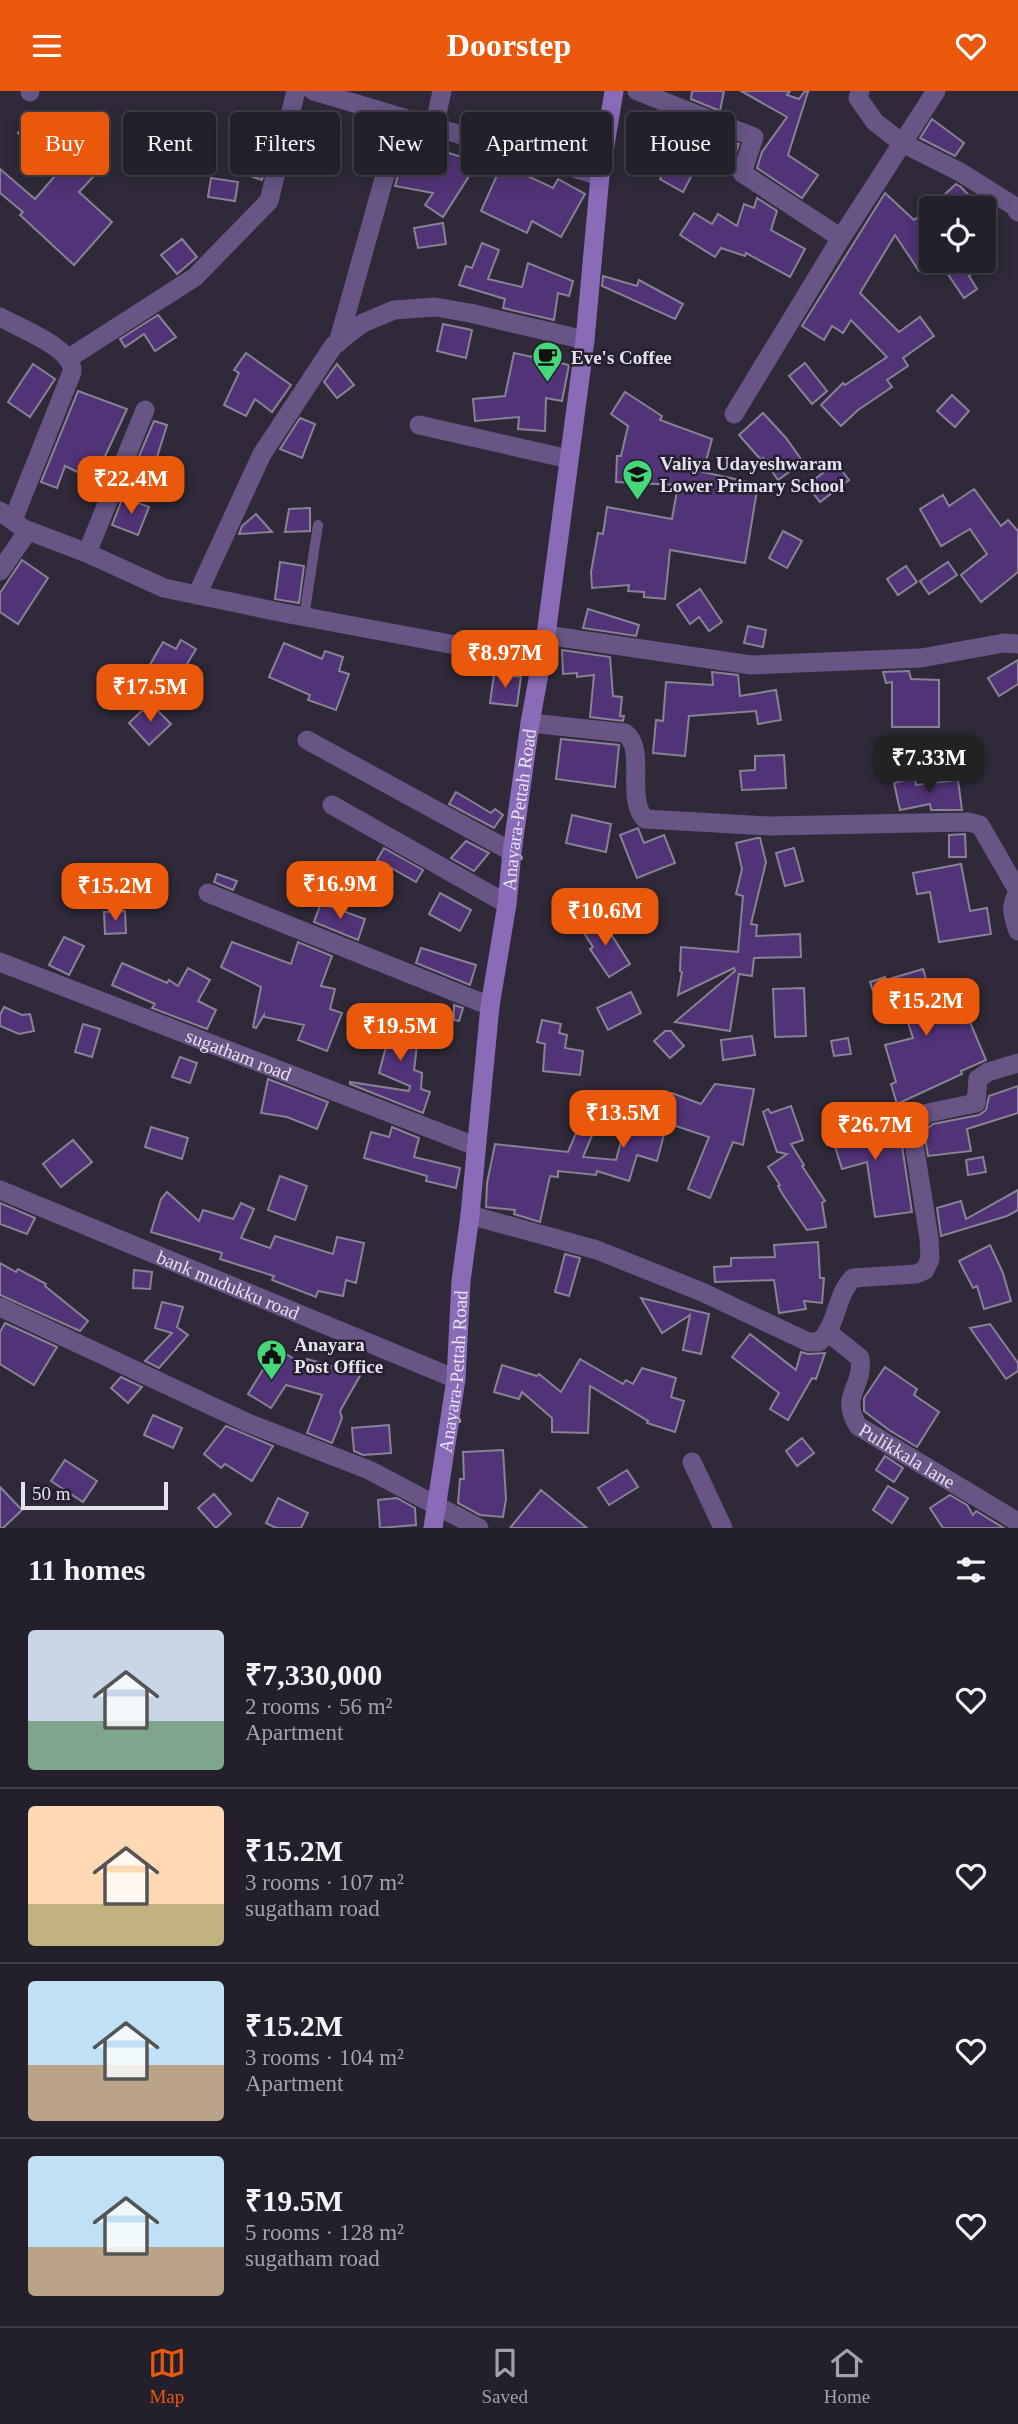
<!DOCTYPE html>
<meta charset="utf-8">
<style>
body{margin:0;font-family:"Times New Roman",serif;background:#2f2c37;color:#f1f3f6;height:100vh;display:flex;flex-direction:column;font-size:26px;white-space:nowrap}
*{box-sizing:border-box;margin:0}
p{font-size:23px;color:#a3a2a9}
.icon{flex:none;width:38px;height:38px;fill:none;stroke:currentColor;stroke-width:2;stroke-linecap:round;stroke-linejoin:round}
.map{position:relative;height:1437px;overflow:hidden}
.panel{display:flex;flex-direction:column;background:#231f2b;flex:1}
.panel>*{flex:none}
.top-card{position:absolute;left:21px;top:21px;width:976px;height:63px;display:flex;gap:14px}
.fabs{position:absolute;left:919px;top:105px;display:grid;gap:14px}
.fabs a{display:grid;place-items:center;width:77px;height:77px;border-radius:7px;background:#231f2b;box-shadow:0 4px 18px #0003,0 0 0 2px #403d47;font-size:35px}
.scale{position:absolute;left:21px;bottom:18px;width:147px;box-sizing:border-box;padding-left:7px;border:4px solid #e6e2ed;border-top:0;font-size:19px;line-height:24px;white-space:nowrap;color:#e6e2ed;-webkit-text-stroke:5px #251f2f;paint-order:stroke}
.price{position:absolute;translate:-50% -60px;padding:0 16px;border-radius:14px;background:#ea580c;color:#fff;font-size:23px;line-height:46px;filter:drop-shadow(0 2px 4px #0008)}
.price::after{content:'';position:absolute;left:50%;top:42px;width:21px;height:16px;margin-left:-10px;background:inherit;clip-path:polygon(0 0,100% 0,50% 100%)}
.price.active{background:#222;color:#fff}
ul{padding:0;list-style:none}
li{display:flex;align-items:center;gap:21px;height:175px;padding:0 28px}
li+li{border-top:2px solid #403d47}
li span{display:grid;place-items:center;flex:none;width:196px;height:140px;border-radius:7px;color:#555}
li>.icon{margin-inline-start:auto}
span .icon{width:84px;height:84px;fill:#fffc;stroke-width:1}
li b{font-size:30px}
h2{display:flex;justify-content:space-between;align-items:center;height:84px;padding:0 28px;font-size:30px}
.pill{padding:0 24px;border-radius:7px;background:#231f2b;box-shadow:0 4px 18px #0003,0 0 0 2px #403d47;font-size:24px;line-height:63px}
.pill.active{background:#ea580c;color:#fff}
header{display:flex;justify-content:space-between;align-items:center;height:91px;padding:0 28px;background:#ea580c;color:#fff;font-size:32px;font-weight:700}
.dock{display:flex;justify-content:space-around;align-items:center;height:98px;border-top:2px solid #403d47;background:#231f2b;font-size:19px;color:#a3a2a9}
.dock a{display:grid;justify-items:center;gap:4px}
.dock .active{color:#ea580c}
.map>svg:first-child{display:block}
</style>
<header><svg class="icon" aria-label="menu" viewBox="0 0 24 24"><path d="M4 6h16M4 12h16M4 18h16"/></svg>Doorstep<svg class="icon" aria-label="heart" viewBox="0 0 24 24"><path d="M12 20l-8-8c-3-5 5-10 8-4 3-6 11-1 8 4z"/></svg></header>
<div class="map">
<svg width="1018" height="1437" viewBox="0 0 1018 1437">
<rect width="100%" height="100%" fill="#2f2939"/>
<!-- building -->
<g fill="#513378" stroke="#888295" stroke-width="2">
<path d="M692 0H724L720 20 691 8Z"/>
<path d="M741 0H790L787 4 799 8 805 0 808 1 788 64 818 84 802 107 757 77 762 61 787 26Z"/>
<path d="M37 27 61 57 93 86 79 101 112 131 74 174 20 124 23 121 0 102V78L35 108 54 86 18 42Z"/>
<path d="M932 28 964 52 955 65 920 47Z"/>
<path d="M657 45 700 69 683 101 660 88 667 75 647 63Z"/>
<path d="M730 50 739 53 733 70 723 62Z"/>
<path d="M405 59 438 65 439 59 478 71 443 126 425 114 433 102 395 95Z"/>
<path d="M246 65 266 71 262 89 241 82Z"/>
<path d="M502 73 553 97 558 88 585 103 561 146 532 130 527 142 481 120Z"/>
<path d="M211 87 238 91 235 110 208 106Z"/>
<path d="M956 93 961 96 981 117H956L943 105Z"/>
<path d="M885 102 914 129 922 123 931 135V172L919 180 895 144 860 202 899 241 920 226 934 245 903 267 908 275 887 289 892 296 858 319 841 335 821 314 843 292 845 294 887 266 851 229 843 242 832 235 824 249 802 235Z"/>
<path d="M757 107 777 120 771 139 805 158 790 186 746 162 745 165 721 157 715 166 680 144 694 122 712 133 718 123 737 135 744 113 754 117Z"/>
<path d="M443 132 446 153 418 157 414 137Z"/>
<path d="M182 148 197 166 177 183 161 164Z"/>
<path d="M482 152 499 159 488 188 522 196 528 172 573 190 569 205 558 202 554 229 503 217 505 208 459 194 466 175 472 177Z"/>
<path d="M939 170H987L969 185 977 198 964 207Z"/>
<path d="M603 185 637 195 639 189 683 213 675 228 602 195Z"/>
<path d="M158 224 176 246 155 260 144 243 125 256 120 248Z"/>
<path d="M443 233 472 239 466 267 437 260Z"/>
<path d="M246 262 291 294 272 321 255 308 246 325 224 314 239 282 234 279Z"/>
<path d="M514 262 569 274 562 310 546 307 545 340 518 338 519 326 475 330 473 308 505 305Z"/>
<path d="M805 272 827 300 812 313 789 285Z"/>
<path d="M33 273 55 288 30 326 8 311Z"/>
<path d="M337 273 354 294 337 307 324 291Z"/>
<path d="M78 300 127 318 94 389 65 375 57 397 41 391Z"/>
<path d="M625 301 662 325 660 329 712 348 703 381 758 393 745 472 670 459 665 508 644 506V501L628 500 629 494 592 497 591 481 598 442 603 443 607 416 672 428 678 394 616 391 617 365H621L628 335 611 323Z"/>
<path d="M952 304 969 320 955 336 937 320Z"/>
<path d="M763 322 786 347 803 371 778 389 763 367 762 370 739 344Z"/>
<path d="M300 327 315 333 302 367 280 358Z"/>
<path d="M154 330 167 334 154 376 137 370Z"/>
<path d="M836 372 849 389 820 411 807 394Z"/>
<path d="M974 398 1001 435 1008 429 1018 440V481L981 511 961 484 987 463 970 438 941 455 920 418 943 404 949 415Z"/>
<path d="M123 406 149 416 138 444 112 434Z"/>
<path d="M310 417V440L285 441 289 418Z"/>
<path d="M256 423 272 441 239 443 242 435Z"/>
<path d="M783 440 802 450 787 477 769 467Z"/>
<path d="M22 469 48 487 18 533 0 521V502Z"/>
<path d="M280 471 304 475 299 512 275 508Z"/>
<path d="M948 471 957 484 929 503 920 490Z"/>
<path d="M906 475 917 491 898 504 887 488Z"/>
<path d="M700 498 722 531 709 540 699 526 690 533 677 514Z"/>
<path d="M588 518 639 534 636 545 583 537Z"/>
<path d="M748 535 766 539 763 556 744 552Z"/>
<path d="M181 549 196 558 175 593 148 577 163 551 176 558Z"/>
<path d="M284 552 322 568 325 560 343 566 339 580 349 583 336 619 308 609 310 604 269 586Z"/>
<path d="M562 559 610 566 613 605 622 606 620 625H624L623 630 590 626 594 584 577 586V582L563 583Z"/>
<path d="M1018 569V593L999 605 988 587Z"/>
<path d="M909 580 911 588 939 589V636H892V591L886 592 883 581Z"/>
<path d="M712 581 738 584 740 605 776 599 781 629 758 633 756 620 689 625 685 665 653 662 656 629 663 630 666 591 713 594Z"/>
<path d="M494 583 521 586 517 615 490 612Z"/>
<path d="M150 612 171 633 149 654 129 632Z"/>
<path d="M561 648 619 654 615 696 556 688Z"/>
<path d="M784 664 786 697 742 699 740 680 755 679V665Z"/>
<path d="M915 687 916 694 958 689 962 719H931L930 713 900 719 894 692Z"/>
<path d="M456 701 491 722 495 718 503 724 494 737 449 713Z"/>
<path d="M572 724 611 733 606 761 566 752Z"/>
<path d="M638 737 644 752 664 744 675 772 637 787 620 744Z"/>
<path d="M965 743 966 766H949V744Z"/>
<path d="M757 747H760L766 771 751 833 757 834 756 845 800 843 801 866 754 867 752 885 739 883 730 940 675 931 735 880 734 877 678 904 682 881 680 880 681 856 738 861 743 805 736 803 742 778 736 752Z"/>
<path d="M466 750 489 762 474 780 451 767Z"/>
<path d="M384 757 423 779 416 791 377 769Z"/>
<path d="M794 757 803 790 785 795 776 762Z"/>
<path d="M961 773 970 820 987 817 991 843 939 851 930 801 917 803 913 782Z"/>
<path d="M217 783 237 790 233 799 214 791Z"/>
<path d="M440 802 471 819 460 840 429 823Z"/>
<path d="M321 812 365 828 358 849 314 831Z"/>
<path d="M125 820 126 842 105 843 104 821Z"/>
<path d="M600 826 630 873 609 886 590 858 593 856 582 839Z"/>
<path d="M64 846 84 855 69 884 49 874Z"/>
<path d="M232 851 291 873 298 851 332 865 321 895 335 898 330 918 342 922 327 960 298 949 304 934 264 926V924L256 937 253 936 261 896 221 876Z"/>
<path d="M421 857 476 874 470 894 416 872Z"/>
<path d="M122 872 167 892 169 889 178 895 188 877 210 889 198 910 216 919 207 938 152 917 155 913 112 894Z"/>
<path d="M923 878 937 924 964 917 986 969 961 980 962 983 897 1013 891 993 896 991 885 954 913 947 901 911 879 918 870 891 885 886 886 889Z"/>
<path d="M804 897 806 945 775 946 773 898Z"/>
<path d="M631 901 641 922 608 939 597 917Z"/>
<path d="M454 914 463 917 459 930 454 929Z"/>
<path d="M4 916 22 924 30 923 34 940 19 943 0 935V924Z"/>
<path d="M381 925 420 930 414 979 422 982 421 998 430 1001 423 1022 350 993V991L409 1000 410 995 379 982 387 952 378 951Z"/>
<path d="M542 929 561 933 559 942 567 944 565 957 583 960 580 984 543 980 545 953 537 951Z"/>
<path d="M83 933 100 938 92 966 75 961Z"/>
<path d="M665 940H671L684 955 670 967 654 950Z"/>
<path d="M752 945 755 964 723 969 721 949Z"/>
<path d="M848 947 851 963 834 965 831 950Z"/>
<path d="M180 966 197 972 190 992 172 986Z"/>
<path d="M268 988 328 1011 317 1038 287 1026 261 1022Z"/>
<path d="M715 993 754 998 743 1054 733 1051 710 1107 688 1098 709 1046 667 1032 657 1070 637 1064 629 1090 597 1080 596 1084 558 1080V1086L550 1085 540 1131 514 1123 515 1119 486 1116 487 1092 495 1053 568 1061 587 1017 601 1023 583 1066 616 1069 626 1032 641 1037 651 1010 667 1016 672 1002 701 1013Z"/>
<path d="M1018 995V1022L967 1038 971 1060 928 1065 924 1040 933 1033 979 1024 986 1019 989 1005Z"/>
<path d="M791 1015 803 1049 791 1053 804 1074 802 1075 825 1110 822 1112 826 1136 807 1139 783 1104 778 1095 780 1094 768 1076 787 1063 777 1061 763 1021 768 1018 771 1022Z"/>
<path d="M853 1028 855 1035 878 1029 882 1039 890 1036 901 1048 912 1121 875 1126 867 1071 842 1078 834 1052 827 1054 822 1037Z"/>
<path d="M151 1036 188 1047 182 1068 145 1056Z"/>
<path d="M392 1036 419 1047 414 1066 460 1077 456 1097 426 1090 427 1085 364 1067 371 1041 389 1046Z"/>
<path d="M73 1049 92 1071 61 1096 43 1073Z"/>
<path d="M983 1066 986 1081 968 1084 966 1069Z"/>
<path d="M280 1085 307 1095 295 1129 268 1119Z"/>
<path d="M1018 1099V1119L1007 1125 941 1145 937 1117 961 1110 966 1128Z"/>
<path d="M167 1101 199 1130 203 1119 233 1128 241 1112 254 1118 241 1147 270 1157 275 1145 333 1163 337 1146 364 1152 356 1192 346 1189 343 1205 318 1200 316 1206 272 1189 274 1185 220 1168 222 1162 151 1141 161 1108Z"/>
<path d="M0 1112 35 1127 27 1143 0 1133Z"/>
<path d="M818 1151 820 1187H824L822 1212 804 1210 806 1218 779 1222 774 1189 715 1191 714 1176 731 1175V1167L775 1166 774 1154Z"/>
<path d="M990 1154 1003 1182 1011 1210 984 1218 977 1195 973 1197 959 1170Z"/>
<path d="M565 1163 580 1167 569 1205 555 1201Z"/>
<path d="M0 1172 16 1181 18 1178 46 1193 45 1195 88 1230 80 1240 0 1204Z"/>
<path d="M134 1179 152 1181 150 1198 133 1197Z"/>
<path d="M641 1207 709 1223 701 1263 683 1259 690 1224 662 1242Z"/>
<path d="M162 1211 183 1216 177 1236 188 1244 159 1277 145 1270 172 1242 155 1237Z"/>
<path d="M5 1232 57 1256 34 1294 0 1273V1241Z"/>
<path d="M990 1233 1018 1272V1280L1006 1288 970 1237Z"/>
<path d="M750 1243 796 1279 801 1261 808 1263 825 1262 816 1288 812 1287 788 1329 770 1318 779 1302 732 1266Z"/>
<path d="M281 1260 306 1275 307 1268 361 1283 340 1320 342 1327 332 1352 307 1342 322 1304 286 1294 271 1317 248 1303 264 1277 269 1279Z"/>
<path d="M580 1268 623 1293 626 1289 633 1293 642 1277 676 1287 671 1306 684 1310 675 1341 647 1332 648 1330 590 1295 588 1342 552 1341V1327L522 1301 519 1308 494 1301 502 1274 537 1285 539 1283 561 1301Z"/>
<path d="M885 1276 917 1298 914 1304 939 1321 917 1356 889 1339 864 1320V1307Z"/>
<path d="M121 1286 142 1296 128 1312 111 1297Z"/>
<path d="M153 1324 182 1337 173 1357 144 1344Z"/>
<path d="M389 1334 391 1362 363 1364 354 1360 352 1337Z"/>
<path d="M226 1335 273 1355 252 1390 225 1373 221 1377 204 1363Z"/>
<path d="M802 1347 814 1362 797 1375 786 1360Z"/>
<path d="M503 1359 506 1408 503 1426 480 1424 458 1412 460 1388H464L463 1361Z"/>
<path d="M885 1365 903 1377 894 1391 876 1379Z"/>
<path d="M65 1369 97 1390 83 1411 51 1390Z"/>
<path d="M627 1379 638 1396 609 1414 598 1397Z"/>
<path d="M888 1395 908 1407 892 1432 873 1419Z"/>
<path d="M0 1396 22 1419 3 1437H0Z"/>
<path d="M541 1399 587 1437H510Z"/>
<path d="M214 1403 231 1423 216 1437 198 1417Z"/>
<path d="M950 1404 967 1414 973 1424 976 1420 1004 1437H943L930 1417Z"/>
<path d="M278 1407 308 1422 301 1437H276L266 1432Z"/>
<path d="M397 1407 415 1417 416 1434 380 1437 378 1409Z"/>
</g>
<g fill="none" stroke-linecap="round" stroke-linejoin="round">
<!-- service -->
<path stroke="#685586" stroke-width="10" d="M304 526 318 434"/>
<!-- minor -->
<g stroke="#685586" stroke-width="19">
<path d="M30 0V1"/>
<path d="M313 0 600 85"/>
<path d="M637 0 754 46 742 82 841 147"/>
<path d="M860 0 858 7 875 31 902 52 960 81 1014 115 1018 121"/>
<path d="M434 36 442 0"/>
<path d="M0 226C19 237 74 257 72 281L13 429"/>
<path d="M338 252 401 27"/>
<path d="M69 267 195 186 269 110 296 0"/>
<path d="M734 323 841 147 936 0"/>
<path d="M419 334 569 368"/>
<path d="M0 420 24 438 87 462 164 497 284 522 541 570"/>
<path d="M87 462 145 319"/>
<path d="M0 480 28 440"/>
<path d="M197 504 262 363 334 254 363 232 394 219 435 216 470 222 585 249"/>
<path d="M546 544 751 574 921 567 1004 552 1018 553"/>
<path d="M530 632 625 642C647 658 625 707 645 728L769 735 968 731 980 734 1018 800"/>
<path d="M307 649 512 761"/>
<path d="M332 714 507 813"/>
<path d="M208 802 490 915"/>
<path d="M1018 802C1009 816 1013 825 1018 840"/>
<path id="s1" d="M0 871 475 1055"/>
<path id="s2" d="M0 1099 456 1288"/>
<path d="M470 1124 597 1159 702 1201 808 1251H819C838 1234 835 1205 853 1187L916 1183 925 1179 930 1168 929 1147 911 1034 928 1022 976 1012 978 988 988 981 1018 972"/>
<path d="M0 1216 248 1332 369 1379 479 1437"/>
<path id="s3" d="M829 1242 860 1267C864 1298 839 1303 858 1335L1018 1431"/>
<path d="M692 1371 723 1437"/>
</g>
<!-- secondary -->
<path stroke="#8a6bb8" stroke-width="19" id="s4" d="M433 1437 456 1288 461 1190 470 1124 490 915 507 813 512 761 530 632 546 544 585 249 600 85 614 0"/>
</g>
<!-- icons -->
<defs>
<symbol id="cafe-pin" viewBox="-11 -11 22 30"><path d="M0 17L-7.5 6A9.5 9.5 0 1 1 7.5 6Z" fill="#45d77a" stroke="#251f2f"/><path d="M-5.5-4.5H6V0H3Q3 3.5 0 3.5H-2.5Q-5.5 3.5-5.5 0ZM3-3.2v2h1.7v-2ZM-6 4.5H4V6H-6Z" fill="#111"/></symbol>
<symbol id="school-pin" viewBox="-11 -11 22 30"><path d="M0 17L-7.5 6A9.5 9.5 0 1 1 7.5 6Z" fill="#45d77a" stroke="#251f2f"/><path d="M0-5L7-2L0 1L-7-2ZM-4 1L0 2.5L4 1V4Q0 6-4 4Z" fill="#111"/></symbol>
<symbol id="civic-pin" viewBox="-11 -11 22 30"><path d="M0 17L-7.5 6A9.5 9.5 0 1 1 7.5 6Z" fill="#45d77a" stroke="#251f2f"/><path d="M-.6-6.5H3V-4.5H.6V-3L4-1V1h2V6H-6V1h2V-1L-.6-3ZM-1.2 2.5V6h2.4V2.5Z" fill="#111"/></symbol>
</defs>
<g fill-rule="evenodd">
<use href="#cafe-pin" x="530" y="248" width="35" height="47"/>
<use href="#school-pin" x="620" y="366" width="35" height="47"/>
<use href="#civic-pin" x="254" y="1246" width="35" height="47"/>
</g>
<g text-anchor="middle" stroke-width="5" stroke-linejoin="round" paint-order="stroke">
<!-- poi labels -->
<g font-size="19" font-weight="bold" fill="#e6e2ed" stroke="#251f2f" text-anchor="start">
<text x="571" y="273">Eve's Coffee</text>
<text x="660" y="379">Valiya Udayeshwaram<tspan x="660" dy="22">Lower Primary School</tspan></text>
<text x="294" y="1260">Anayara<tspan x="294" dy="22">Post Office</tspan></text>
</g>
<!-- street labels -->
<g font-size="19" fill="#e6e2ed" stroke="#251f2f">
<text dy="7" stroke="none"><textPath href="#s4" startOffset="724">Anayara-Pettah Road</textPath></text>
<text dy="7" stroke="none"><textPath href="#s1" startOffset="256">sugatham road</textPath></text>
<text dy="7" stroke="none"><textPath href="#s2" startOffset="247">bank mudukku road</textPath></text>
<text dy="7" stroke="none"><textPath href="#s4" startOffset="158">Anayara-Pettah Road</textPath></text>
<text dy="7" stroke="none"><textPath href="#s3" startOffset="168">Pulikkala lane</textPath></text>
</g>
</g>
</svg>
<div class="fabs">
<a><svg class="icon" aria-label="locate" viewBox="0 0 24 24"><circle cx="12" cy="12" r="6"/><path d="M12 2v4M12 18v4M2 12h4M18 12h4"/></svg></a>
</div>
<div class="scale">50 m</div>
<b class="price" style="left:131px;top:425px">₹22.4M</b>
<b class="price" style="left:505px;top:599px">₹8.97M</b>
<b class="price" style="left:150px;top:633px">₹17.5M</b>
<b class="price active" style="left:929px;top:704px">₹7.33M</b>
<b class="price" style="left:340px;top:830px">₹16.9M</b>
<b class="price" style="left:115px;top:832px">₹15.2M</b>
<b class="price" style="left:605px;top:857px">₹10.6M</b>
<b class="price" style="left:926px;top:947px">₹15.2M</b>
<b class="price" style="left:400px;top:972px">₹19.5M</b>
<b class="price" style="left:623px;top:1059px">₹13.5M</b>
<b class="price" style="left:875px;top:1071px">₹26.7M</b>
<div class="top-card">
<a class="pill active">Buy</a>
<a class="pill">Rent</a>
<a class="pill">Filters</a>
<a class="pill">New</a>
<a class="pill">Apartment</a>
<a class="pill">House</a>
</div>
</div>
<section class="panel">
<h2>11 homes<svg class="icon" aria-label="filters" viewBox="0 0 24 24"><path d="M4 7h16M4 17h16"/><circle cx="9" cy="7" r="2"/><circle cx="15" cy="17" r="2"/></svg></h2>
<ul>
<li><span style="background:linear-gradient(#c9d6e8 65%,#7fa58c 0)"><svg class="icon" aria-label="home" viewBox="0 0 24 24"><path d="M3 11l9-7 9 7M6 9v11h12V9"/></svg></span><div><b>₹7,330,000</b><p>2 rooms · 56 m²</p><p>Apartment</p></div><svg class="icon" aria-label="heart" viewBox="0 0 24 24"><path d="M12 20l-8-8c-3-5 5-10 8-4 3-6 11-1 8 4z"/></svg></li>
<li><span style="background:linear-gradient(#ffd9b3 70%,#c2b280 0)"><svg class="icon" aria-label="home" viewBox="0 0 24 24"><path d="M3 11l9-7 9 7M6 9v11h12V9"/></svg></span><div><b>₹15.2M</b><p>3 rooms · 107 m²</p><p>sugatham road</p></div><svg class="icon" aria-label="heart" viewBox="0 0 24 24"><path d="M12 20l-8-8c-3-5 5-10 8-4 3-6 11-1 8 4z"/></svg></li>
<li><span style="background:linear-gradient(#bfe0f5 60%,#b9a48a 0)"><svg class="icon" aria-label="home" viewBox="0 0 24 24"><path d="M3 11l9-7 9 7M6 9v11h12V9"/></svg></span><div><b>₹15.2M</b><p>3 rooms · 104 m²</p><p>Apartment</p></div><svg class="icon" aria-label="heart" viewBox="0 0 24 24"><path d="M12 20l-8-8c-3-5 5-10 8-4 3-6 11-1 8 4z"/></svg></li>
<li><span style="background:linear-gradient(#bfe0f5 65%,#b9a48a 0)"><svg class="icon" aria-label="home" viewBox="0 0 24 24"><path d="M3 11l9-7 9 7M6 9v11h12V9"/></svg></span><div><b>₹19.5M</b><p>5 rooms · 128 m²</p><p>sugatham road</p></div><svg class="icon" aria-label="heart" viewBox="0 0 24 24"><path d="M12 20l-8-8c-3-5 5-10 8-4 3-6 11-1 8 4z"/></svg></li>
</ul>
</section>
<nav class="dock">
<a class="active"><svg class="icon" aria-label="map" viewBox="0 0 24 24"><path d="M3 6l6-2 6 2 6-2v14l-6 2-6-2-6 2zM9 4v14M15 6v14"/></svg>Map</a>
<a><svg class="icon" aria-label="saved" viewBox="0 0 24 24"><path d="M7 4h10v16l-5-4-5 4z"/></svg>Saved</a>
<a><svg class="icon" aria-label="home" viewBox="0 0 24 24"><path d="M3 11l9-7 9 7M6 9v11h12V9"/></svg>Home</a>
</nav>
